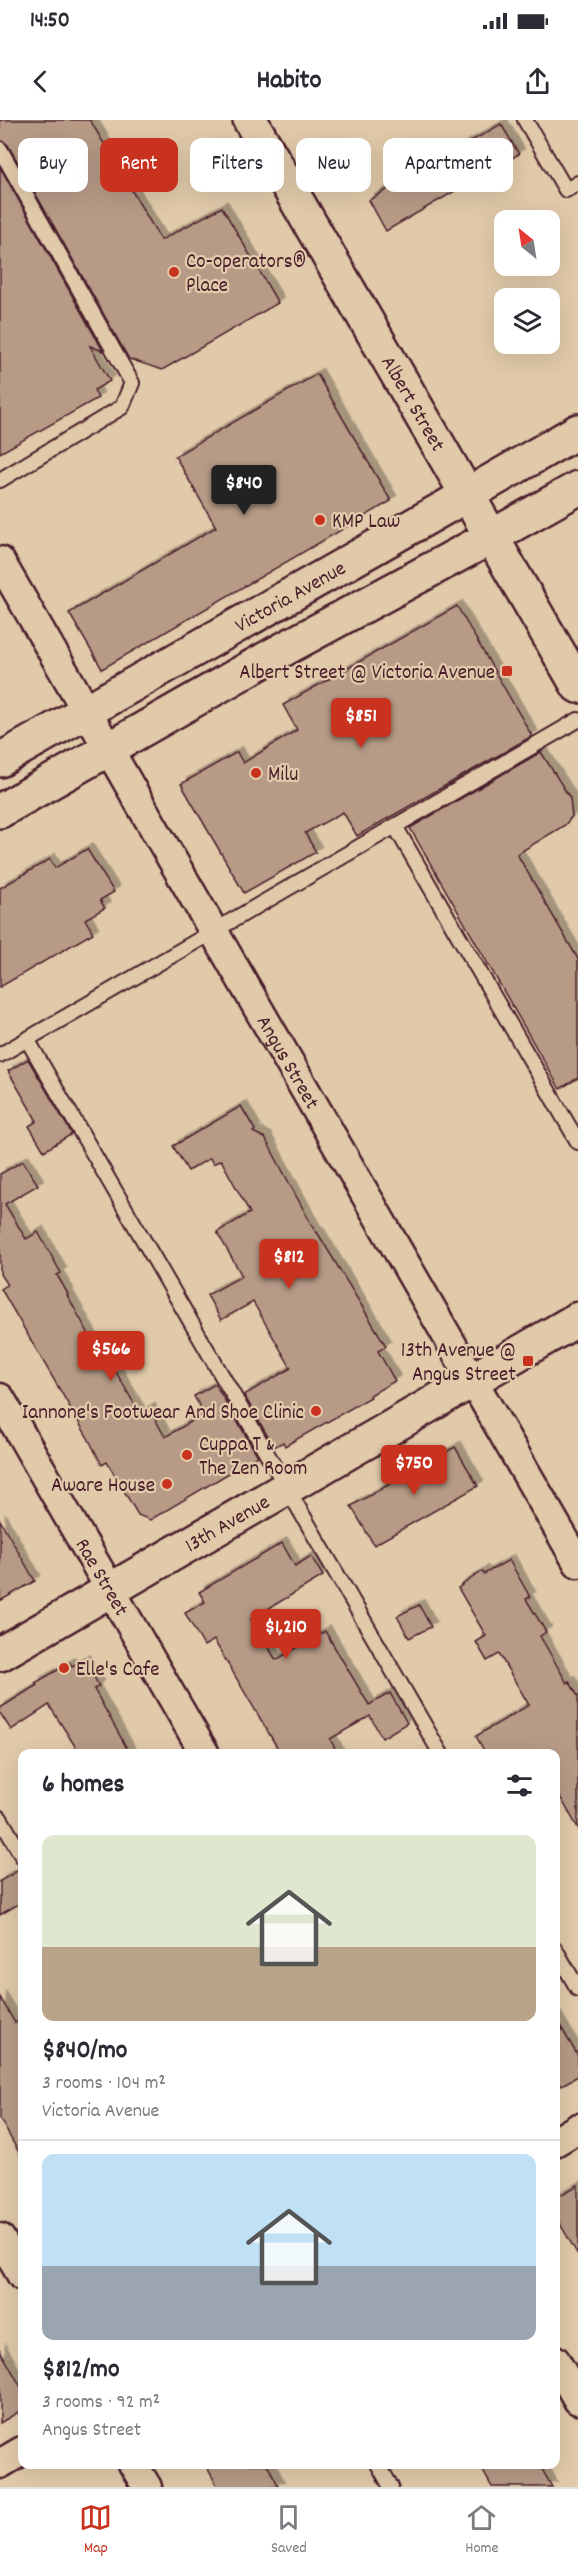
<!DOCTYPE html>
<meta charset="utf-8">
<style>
body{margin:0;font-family:Dekko,sans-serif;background:#f2f2f3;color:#2b2b33;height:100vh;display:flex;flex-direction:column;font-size:22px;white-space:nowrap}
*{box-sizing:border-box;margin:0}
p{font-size:20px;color:#7c7c81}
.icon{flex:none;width:33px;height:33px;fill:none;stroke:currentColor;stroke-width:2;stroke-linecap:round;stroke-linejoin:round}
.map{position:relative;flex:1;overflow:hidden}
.panel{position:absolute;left:18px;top:1629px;width:542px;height:720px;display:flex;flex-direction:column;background:#fff;border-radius:12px;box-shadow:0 6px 24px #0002}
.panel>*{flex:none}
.top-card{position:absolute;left:18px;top:18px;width:543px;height:54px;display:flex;gap:12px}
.needle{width:39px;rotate:330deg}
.tools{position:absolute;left:494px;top:90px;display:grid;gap:12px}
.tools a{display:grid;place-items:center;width:66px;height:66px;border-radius:12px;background:#fff;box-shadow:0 6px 24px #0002;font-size:30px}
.price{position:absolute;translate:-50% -51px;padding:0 14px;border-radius:6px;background:#c8321e;color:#fff;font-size:20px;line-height:39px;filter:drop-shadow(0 2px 3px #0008)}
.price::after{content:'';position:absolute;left:50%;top:36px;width:18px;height:14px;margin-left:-9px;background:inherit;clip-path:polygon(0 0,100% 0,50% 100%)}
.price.on{background:#222;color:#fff}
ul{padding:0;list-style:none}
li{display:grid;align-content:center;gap:12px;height:318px;padding:0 24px}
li+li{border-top:2px solid #e1e1e2}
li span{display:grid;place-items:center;height:186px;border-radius:12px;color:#555}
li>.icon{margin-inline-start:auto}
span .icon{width:108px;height:108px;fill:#fffc;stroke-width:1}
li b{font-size:26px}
h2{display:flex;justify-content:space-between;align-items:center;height:72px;padding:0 24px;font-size:26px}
.chip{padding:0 21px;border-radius:12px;background:#fff;box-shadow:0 6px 24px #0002;font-size:21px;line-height:54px}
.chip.on{background:#c8321e;color:#fff}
.status{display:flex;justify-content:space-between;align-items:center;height:42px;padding:0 30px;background:#fff;direction:ltr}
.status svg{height:16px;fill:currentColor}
header{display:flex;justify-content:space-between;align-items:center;height:78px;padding:0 24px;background:#fff;font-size:27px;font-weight:700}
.tabs{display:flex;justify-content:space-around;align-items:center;height:84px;border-top:2px solid #e1e1e2;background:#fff;font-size:16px;color:#7c7c81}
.tabs a{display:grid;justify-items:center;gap:3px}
.tabs .on{color:#c8321e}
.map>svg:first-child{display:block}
</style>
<div class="status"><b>14:50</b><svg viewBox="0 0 49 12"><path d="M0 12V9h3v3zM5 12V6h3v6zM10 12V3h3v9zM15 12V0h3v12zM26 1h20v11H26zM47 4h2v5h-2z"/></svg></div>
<header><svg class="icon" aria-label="back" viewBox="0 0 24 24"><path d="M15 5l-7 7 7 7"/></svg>Habito<svg class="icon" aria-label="share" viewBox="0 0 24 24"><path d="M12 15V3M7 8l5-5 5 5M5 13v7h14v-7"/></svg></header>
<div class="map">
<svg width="578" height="2367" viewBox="0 0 578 2367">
<defs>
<filter id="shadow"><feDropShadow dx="5.5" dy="-5.5" stdDeviation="0" flood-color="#0004"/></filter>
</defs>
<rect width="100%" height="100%" fill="#e1caaa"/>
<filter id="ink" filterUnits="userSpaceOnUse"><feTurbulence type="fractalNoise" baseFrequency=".0167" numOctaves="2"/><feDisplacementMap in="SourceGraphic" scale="12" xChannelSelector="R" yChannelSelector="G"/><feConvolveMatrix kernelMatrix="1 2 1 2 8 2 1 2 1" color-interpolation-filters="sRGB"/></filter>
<g filter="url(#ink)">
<!-- building -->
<g fill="#b79b87" stroke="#4a1f2b" stroke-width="1.5" filter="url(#shadow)">
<path d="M0 0H90L161 120 222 87 278 183 162 250 129 239 8 25 0 20Z"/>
<path d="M501 4 519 34 386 111 369 80Z"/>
<path d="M0 47 103 231 90 226 110 261 94 270 98 278 0 333Z"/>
<path d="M317 254 391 381 102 549 69 493 216 407 175 336Z"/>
<path d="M457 486 532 616 357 716 343 692 305 713 316 732 244 773 181 664 237 632 243 643 297 610 283 585Z"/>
<path d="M541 632 570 678 572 696 565 705 517 734 578 839V958L560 969 410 708Z"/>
<path d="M87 729 114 772 100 780 105 788 85 799 93 813 0 867V768L50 739 55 748Z"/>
<path d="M28 939 72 1014 44 1031 29 1006 37 1001 8 951Z"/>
<path d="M241 986 255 1010 253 1012 265 1018 316 1113 317 1112 386 1226 378 1231 395 1261 370 1275 371 1277 285 1326 283 1322 274 1327 244 1275 291 1248 253 1182 221 1200 207 1175 242 1156 217 1112 250 1093 221 1040 213 1044 210 1038 188 1051 173 1026Z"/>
<path d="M23 1041 38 1065 5 1084 26 1119 38 1112 61 1153 57 1155 68 1174 67 1175 95 1225 100 1224 140 1294 149 1288 165 1317 204 1294 194 1276 215 1264 258 1336 150 1400 138 1395 107 1342 102 1345 88 1318 1 1169 7 1165 0 1154V1054Z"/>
<path d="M455 1327 478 1366 374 1425 351 1386Z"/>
<path d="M0 1400 35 1461 0 1481Z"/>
<path d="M282 1423 295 1446 311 1436 323 1456 251 1499 276 1540 325 1511 369 1585 390 1573 407 1603 382 1618 370 1596 330 1619 338 1634H281L214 1520 204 1526 185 1493 205 1482 199 1472Z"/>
<path d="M509 1440 530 1477 526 1479 546 1512 540 1516 567 1563 569 1561 578 1576V1708L555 1668V1634H486L476 1616 529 1585 499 1534 487 1541 476 1522 486 1516 458 1468 482 1451 484 1454Z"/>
<path d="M419 1485 431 1507 409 1518 397 1496Z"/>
<path d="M84 1540 99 1566 94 1569 130 1634H80L49 1585 11 1610 0 1593V1588L37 1565 35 1563 70 1543 72 1546Z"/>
<path d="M22 1748V1782L0 1795V1761Z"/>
<path d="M0 1877 15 1903 22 1899V2038L0 1999Z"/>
<path d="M555 1897 578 1936V1956L555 1969Z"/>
<path d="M578 2065V2135L555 2095V2078Z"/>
<path d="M0 2230 22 2269V2290L0 2303Z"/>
<path d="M205 2344H267L279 2367H218Z"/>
<path d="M479 2344H539L552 2367H492Z"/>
</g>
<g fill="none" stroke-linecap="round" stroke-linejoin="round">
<defs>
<g id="service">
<path d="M525 0 566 70 578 63"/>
<path d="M0 29 132 263 122 287 0 360"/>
<path d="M395 706 578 1022"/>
<path d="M27 919 441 1634"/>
<path d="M0 935 578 600"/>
<path d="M0 1698 22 1736"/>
<path d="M555 1829 578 1869"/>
<path d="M378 2344 391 2367"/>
</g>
<g id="minor">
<path id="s1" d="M0 441 578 1443"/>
<path id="s2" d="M0 1278 205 1634"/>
<path d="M555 2022 578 2008"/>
<path d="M0 2118 22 2156"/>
<path d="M555 2240 578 2280"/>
<path d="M0 2344 22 2331"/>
<path d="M133 2344 147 2367"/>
</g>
<g id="tertiary">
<path id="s3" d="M0 640 467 375"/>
<path d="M0 691 273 535 491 417"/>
<path id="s4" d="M0 1534 578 1199"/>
</g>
<g id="primary">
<path id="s5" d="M250 0 578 566"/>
<path d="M467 375 578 311"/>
<path d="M491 417 578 368"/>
</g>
</defs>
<!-- service casing -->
<use href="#service" stroke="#4a1f2b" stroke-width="18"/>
<!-- minor casing -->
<use href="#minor" stroke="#4a1f2b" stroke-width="33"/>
<!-- tertiary casing -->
<use href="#tertiary" stroke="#4a1f2b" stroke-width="38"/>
<!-- primary casing -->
<use href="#primary" stroke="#4a1f2b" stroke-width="38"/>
<!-- service -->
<use href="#service" stroke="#e1caaa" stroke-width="14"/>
<!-- minor -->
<use href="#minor" stroke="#e1caaa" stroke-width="28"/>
<!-- tertiary -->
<use href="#tertiary" stroke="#e1caaa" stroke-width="33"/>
<!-- primary -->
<use href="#primary" stroke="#e1caaa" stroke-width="33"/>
</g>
</g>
<!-- markers -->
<g fill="#c8321e" stroke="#e1caaa" stroke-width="2">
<circle cx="174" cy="152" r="6"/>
<circle cx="320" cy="400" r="6"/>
<rect x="501" y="545" width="12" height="12" rx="3"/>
<circle cx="256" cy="653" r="6"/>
<rect x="522" y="1235" width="12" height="12" rx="3"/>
<circle cx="316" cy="1291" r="6"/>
<circle cx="187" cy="1335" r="6"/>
<circle cx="167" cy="1364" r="6"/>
<circle cx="64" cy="1548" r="6"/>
</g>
<g text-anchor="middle" stroke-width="4.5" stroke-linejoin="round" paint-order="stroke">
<!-- poi labels -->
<g font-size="21" fill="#4a1f2b" stroke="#e1caaa" text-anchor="start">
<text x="186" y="147">Co-operators®<tspan x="186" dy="24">Place</tspan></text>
<text x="332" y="407">KMP Law</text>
<text x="495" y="558" text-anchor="end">Albert Street @ Victoria Avenue</text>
<text x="268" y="660">Milu</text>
<text x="516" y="1236" text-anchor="end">13th Avenue @<tspan x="516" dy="24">Angus Street</tspan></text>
<text x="304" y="1298" text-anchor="end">Iannone's Footwear And Shoe Clinic</text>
<text x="199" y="1330">Cuppa T &amp;<tspan x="199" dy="24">The Zen Room</tspan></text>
<text x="155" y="1371" text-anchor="end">Aware House</text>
<text x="76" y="1555">Elle's Cafe</text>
</g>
<!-- street labels -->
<g font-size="21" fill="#4a1f2b" stroke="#e1caaa">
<text dy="7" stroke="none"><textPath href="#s5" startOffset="327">Albert Street</textPath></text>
<text dy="7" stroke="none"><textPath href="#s3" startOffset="333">Victoria Avenue</textPath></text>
<text dy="7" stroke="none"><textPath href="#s1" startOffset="578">Angus Street</textPath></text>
<text dy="7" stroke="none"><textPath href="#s4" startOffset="262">13th Avenue</textPath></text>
<text dy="7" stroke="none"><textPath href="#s2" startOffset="206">Rae Street</textPath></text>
</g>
</g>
</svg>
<div class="tools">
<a><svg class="needle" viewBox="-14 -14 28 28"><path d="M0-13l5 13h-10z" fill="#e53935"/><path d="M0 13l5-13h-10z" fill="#7c7c81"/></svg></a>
<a><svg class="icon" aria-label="layers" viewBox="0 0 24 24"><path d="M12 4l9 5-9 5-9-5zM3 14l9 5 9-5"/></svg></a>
</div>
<b class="price on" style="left:244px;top:396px">$840</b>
<b class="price" style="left:361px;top:629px">$851</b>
<b class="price" style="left:289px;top:1170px">$812</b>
<b class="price" style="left:111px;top:1262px">$566</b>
<b class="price" style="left:414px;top:1376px">$750</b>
<b class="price" style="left:286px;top:1540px">$1,210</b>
<div class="top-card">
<a class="chip">Buy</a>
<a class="chip on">Rent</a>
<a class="chip">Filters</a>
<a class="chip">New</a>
<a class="chip">Apartment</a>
</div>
<section class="panel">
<h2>6 homes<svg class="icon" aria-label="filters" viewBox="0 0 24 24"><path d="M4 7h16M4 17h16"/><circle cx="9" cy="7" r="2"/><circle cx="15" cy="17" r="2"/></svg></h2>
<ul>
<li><span style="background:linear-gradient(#dfe7d0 60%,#b9a48a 0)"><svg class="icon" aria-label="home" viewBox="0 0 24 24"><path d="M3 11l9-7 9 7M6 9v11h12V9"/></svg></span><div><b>$840/mo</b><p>3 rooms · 104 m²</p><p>Victoria Avenue</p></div></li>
<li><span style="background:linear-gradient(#bfe0f5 60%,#9aa5b1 0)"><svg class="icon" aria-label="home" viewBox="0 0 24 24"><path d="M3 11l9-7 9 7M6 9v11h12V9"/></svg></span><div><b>$812/mo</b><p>3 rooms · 92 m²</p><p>Angus Street</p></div></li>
</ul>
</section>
</div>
<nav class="tabs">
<a class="on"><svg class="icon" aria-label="map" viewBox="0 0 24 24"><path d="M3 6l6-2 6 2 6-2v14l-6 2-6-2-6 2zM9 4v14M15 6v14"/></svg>Map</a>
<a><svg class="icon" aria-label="saved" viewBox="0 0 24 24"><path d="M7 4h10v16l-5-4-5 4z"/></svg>Saved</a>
<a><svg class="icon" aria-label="home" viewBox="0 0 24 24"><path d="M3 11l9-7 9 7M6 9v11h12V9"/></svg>Home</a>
</nav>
